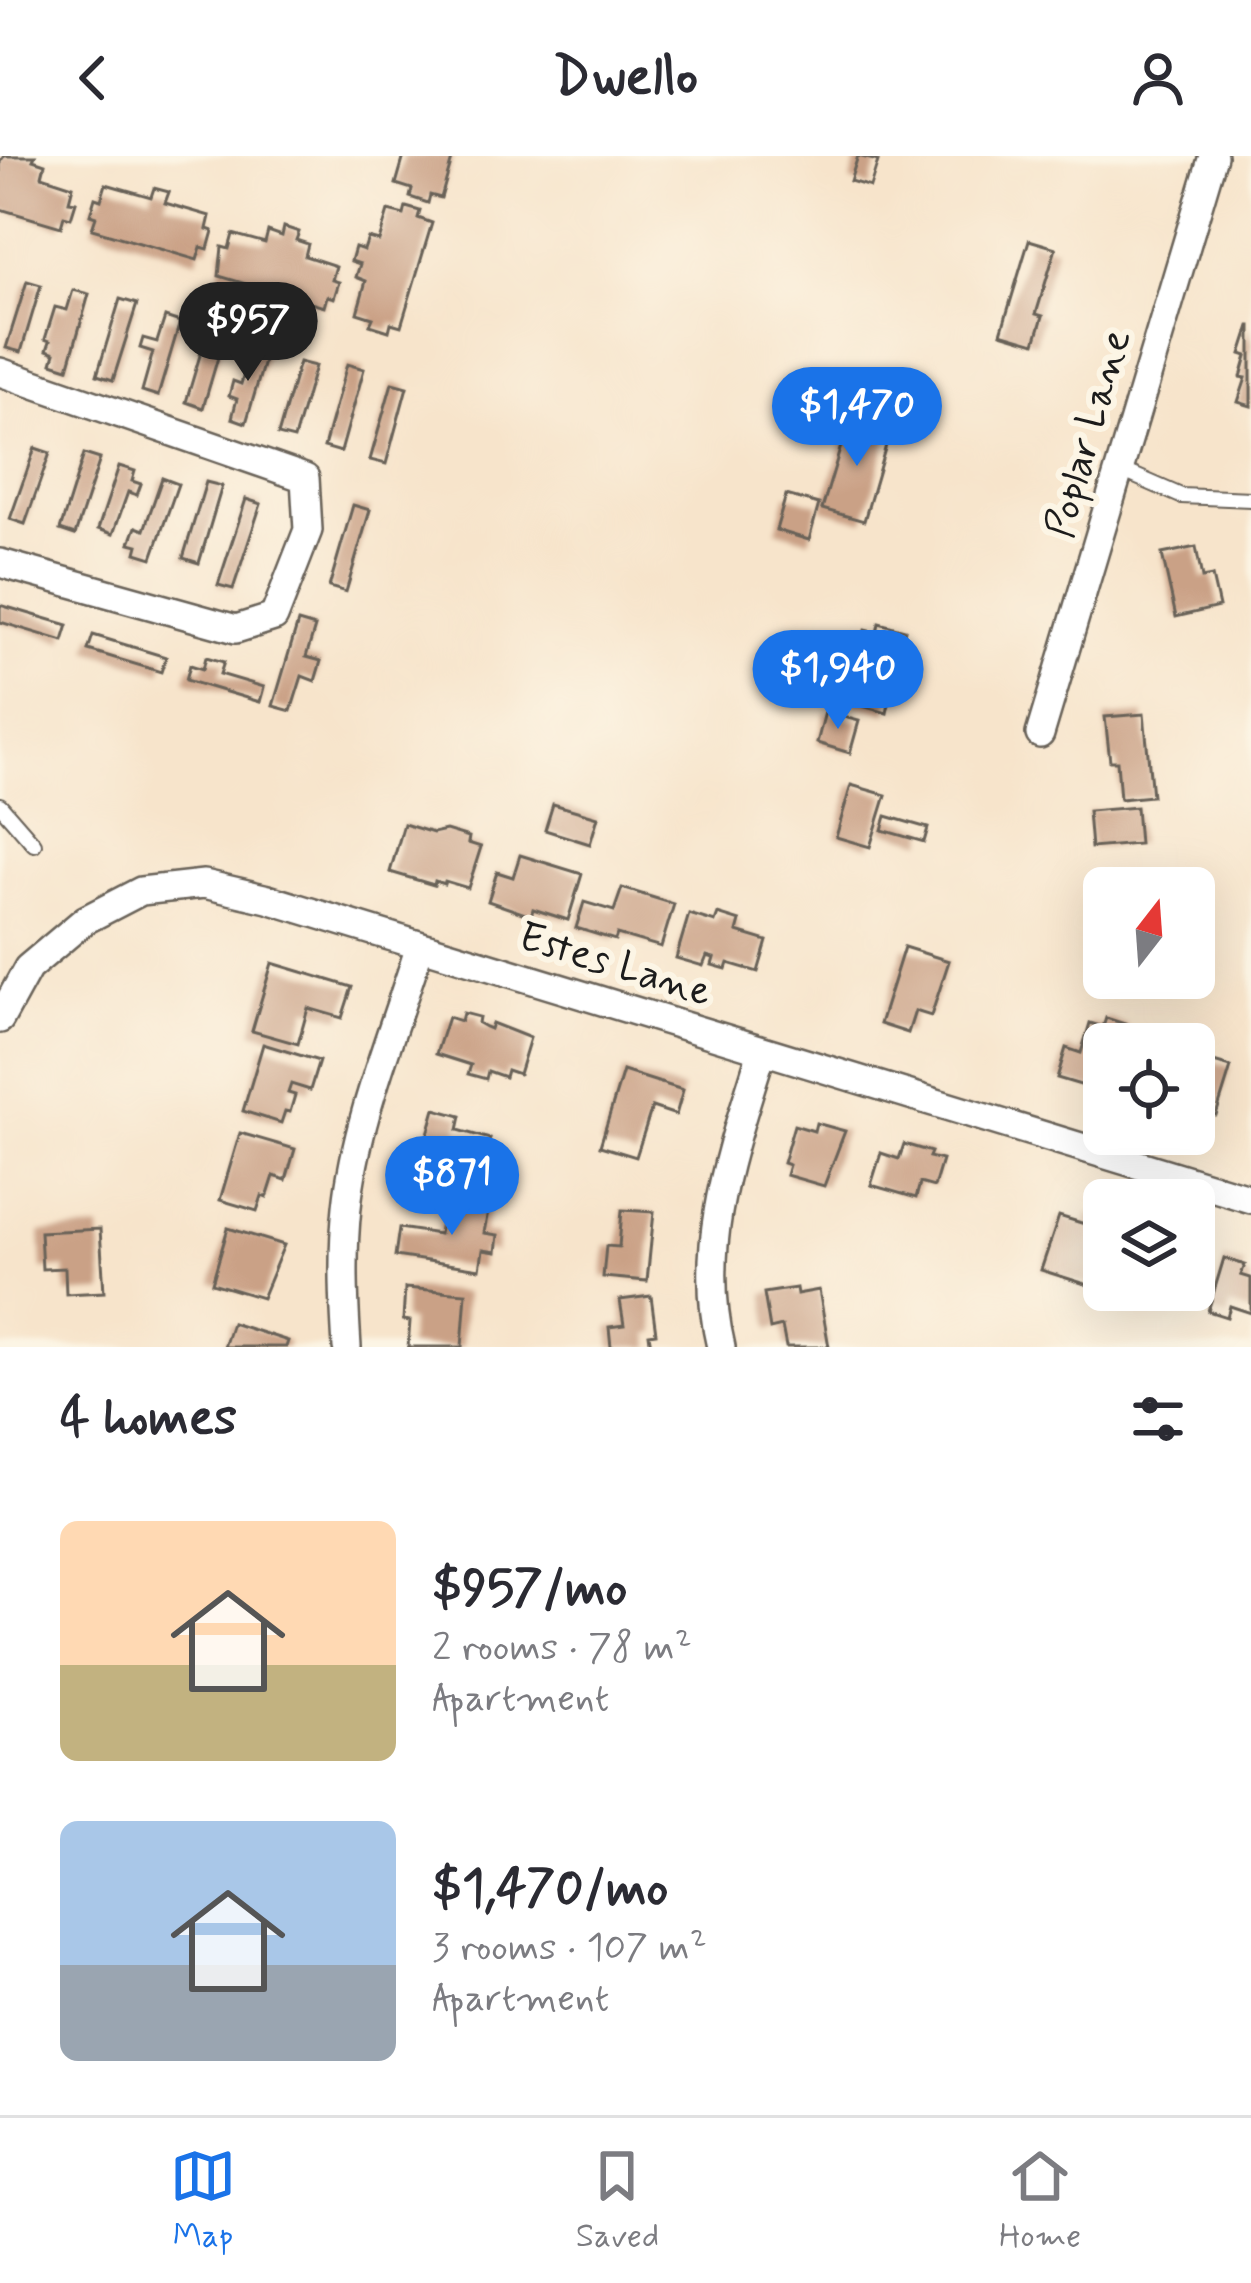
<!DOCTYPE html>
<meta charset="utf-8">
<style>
body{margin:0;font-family:Mynerve,sans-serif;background:#f2f2f3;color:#2b2b33;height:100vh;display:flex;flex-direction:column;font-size:45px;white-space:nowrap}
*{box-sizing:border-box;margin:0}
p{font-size:39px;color:#7c7c81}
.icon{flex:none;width:66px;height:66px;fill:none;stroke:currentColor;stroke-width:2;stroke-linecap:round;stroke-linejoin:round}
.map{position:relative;height:1191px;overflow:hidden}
.panel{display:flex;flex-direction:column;background:#fff;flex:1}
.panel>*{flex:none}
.needle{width:78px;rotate:17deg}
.controls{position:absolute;left:1083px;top:711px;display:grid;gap:24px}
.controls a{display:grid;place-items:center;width:132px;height:132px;border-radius:18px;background:#fff;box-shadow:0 12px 48px #0002;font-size:60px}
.price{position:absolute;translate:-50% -102px;padding:0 27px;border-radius:42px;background:#1a73e8;color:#fff;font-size:39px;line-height:78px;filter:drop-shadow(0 3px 6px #0008)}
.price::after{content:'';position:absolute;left:50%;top:72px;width:36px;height:27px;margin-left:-18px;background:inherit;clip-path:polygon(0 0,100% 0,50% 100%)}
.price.current{background:#222;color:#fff}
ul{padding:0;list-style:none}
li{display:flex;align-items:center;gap:36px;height:300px;padding:0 60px}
li span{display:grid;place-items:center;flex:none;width:336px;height:240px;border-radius:18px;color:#555}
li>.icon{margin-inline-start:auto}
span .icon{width:144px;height:144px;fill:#fffc;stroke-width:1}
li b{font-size:51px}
h2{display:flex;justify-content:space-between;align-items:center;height:144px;padding:0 60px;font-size:51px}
header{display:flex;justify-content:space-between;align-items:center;height:156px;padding:0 60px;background:#fff;font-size:54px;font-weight:800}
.tabs{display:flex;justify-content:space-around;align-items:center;height:168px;border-top:3px solid #e1e1e2;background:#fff;font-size:33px;color:#7c7c81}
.tabs a{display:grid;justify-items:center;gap:6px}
.tabs .current{color:#1a73e8}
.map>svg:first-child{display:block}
</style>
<header><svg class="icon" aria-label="back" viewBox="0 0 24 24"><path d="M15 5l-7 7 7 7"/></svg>Dwello<svg class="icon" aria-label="person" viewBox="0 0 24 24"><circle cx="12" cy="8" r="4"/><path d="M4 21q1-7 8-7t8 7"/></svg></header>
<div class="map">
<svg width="1251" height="1191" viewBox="0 0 1251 1191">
<rect width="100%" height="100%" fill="#fcf5e5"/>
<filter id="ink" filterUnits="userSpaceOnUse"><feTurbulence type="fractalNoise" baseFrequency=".00833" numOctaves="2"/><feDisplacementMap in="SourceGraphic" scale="24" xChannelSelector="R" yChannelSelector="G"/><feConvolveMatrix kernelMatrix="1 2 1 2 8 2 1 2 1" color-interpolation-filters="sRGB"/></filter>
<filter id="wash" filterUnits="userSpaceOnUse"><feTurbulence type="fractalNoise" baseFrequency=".004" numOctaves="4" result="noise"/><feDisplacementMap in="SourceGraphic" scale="48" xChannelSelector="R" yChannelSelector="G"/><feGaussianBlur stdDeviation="2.7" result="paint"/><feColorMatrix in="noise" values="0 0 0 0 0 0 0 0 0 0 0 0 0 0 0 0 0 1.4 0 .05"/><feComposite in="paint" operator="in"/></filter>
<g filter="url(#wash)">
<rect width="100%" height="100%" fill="#f7e4cb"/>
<g id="blocks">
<!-- building -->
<g fill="#caa186">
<path d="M4 0H35L33 4 45 8 42 20 73 30 69 45 76 46 71 62 64 60 61 71 0 53V6Z"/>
<path d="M404 0H453L441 42 430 39 428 47 410 41 412 33 396 28Z"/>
<path d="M858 0 878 5 870 31 850 25Z"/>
<path d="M106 28 151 41 154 32 169 36 165 47 210 60 207 73 213 75 208 93 201 91 197 104 92 73 96 61 90 59 95 42 101 44Z"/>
<path d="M406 51 420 55 418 62 432 67 401 170 391 167 389 175 370 169 373 162 357 157 366 125 356 121 360 108 351 105 355 91 364 94 368 82 379 85 388 55 404 59Z"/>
<path d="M284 71 299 76 296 84 308 88 305 100 336 110 332 124 339 126 334 142 327 140 324 151 219 120 222 91 229 93 233 78 265 87 268 75 282 80Z"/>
<path d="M1029 84 1056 92 1036 158 1043 160 1035 187 1001 177Z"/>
<path d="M27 125 41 129 21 196 6 192Z"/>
<path d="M73 134 89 138 68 212 52 207 55 197 47 194 50 185 45 183 55 151 67 154Z"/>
<path d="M120 143 137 148 113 224 97 219Z"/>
<path d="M165 161 180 166 158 240 142 235 153 196 140 192 143 182 157 186Z"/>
<path d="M1250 170H1251V250L1238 246 1246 222 1241 221 1247 200 1241 198Z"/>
<path d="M207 176 224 181 203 252 186 246Z"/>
<path d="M253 188 268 192 246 267 232 262 237 243 229 240 233 225 241 228Z"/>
<path d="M299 206 315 210 294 283 278 279Z"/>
<path d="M347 208 364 213 341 296 324 291Z"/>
<path d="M392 227 407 231 386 308 370 304Z"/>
<path d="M850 260 891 272 864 365 822 353Z"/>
<path d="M35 292 50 297 25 368 10 363Z"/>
<path d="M84 298 100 303 75 379 60 374Z"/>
<path d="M119 310 135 315 132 325 141 328 137 339 128 336 113 378 98 373Z"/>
<path d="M162 322 178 328 152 402 136 397 138 389 130 387 136 371 144 374Z"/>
<path d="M206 326 222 330 199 407 183 402Z"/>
<path d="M786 339 819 348 809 384 776 374Z"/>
<path d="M246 343 261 348 233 433 218 429Z"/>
<path d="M353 349 370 354 346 436 329 431Z"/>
<path d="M1196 391 1202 422 1212 420 1219 451 1176 461 1162 398Z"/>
<path d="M0 449 68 469 63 485 0 466Z"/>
<path d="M298 466 315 471 306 501 321 505 315 525 302 520 291 555 273 550Z"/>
<path d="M879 467 905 474 887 557 855 548 856 543 847 540 865 474 877 477Z"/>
<path d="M93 479 166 501 161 516 88 494Z"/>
<path d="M206 501 224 506 220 518 264 531 260 546 186 524 190 509 203 513Z"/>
<path d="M825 556 859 565 850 597 817 587Z"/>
<path d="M1144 558 1152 640 1120 643 1117 605H1110L1105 561Z"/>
<path d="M851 629 886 639 870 691 836 681Z"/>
<path d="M553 648 598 661 590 688 545 674Z"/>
<path d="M1136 651 1139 688 1091 692 1088 655Z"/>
<path d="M886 660 928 672 924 686 882 674Z"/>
<path d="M404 668 433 677 446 674 469 681 468 687 481 691 468 732 445 725 444 728 435 725 434 729 390 716Z"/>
<path d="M520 699 582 718 568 764 533 753 531 760 488 745 497 716 513 721Z"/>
<path d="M622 732 674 748 661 791 617 778 615 784 576 772 584 746 614 755Z"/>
<path d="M689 758 715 766 718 758 740 765 737 776 767 785 758 816 728 807 726 813 712 809 714 802 707 800 703 810 676 802Z"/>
<path d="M904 791 949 805 931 860 915 855 908 877 880 868Z"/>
<path d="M272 807 352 831 342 862 308 852 298 888 252 875Z"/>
<path d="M463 857 479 861 478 867 485 871 490 873 492 867 530 882 519 918 507 914 505 921 488 915 486 923 468 918 471 909 436 898 448 861 461 865Z"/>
<path d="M1106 862 1128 869 1125 878 1141 882 1139 888H1104V936L1057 922 1066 892 1081 897 1090 867 1103 871Z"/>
<path d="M263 888 319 905 310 934 291 928 288 937 295 939 290 956 285 955 281 967 243 955Z"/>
<path d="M1203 903 1231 911 1216 959 1194 952V929Z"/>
<path d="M623 915 683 934 676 959 652 951 636 1001 600 990Z"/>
<path d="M435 953 461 960 458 974 490 983 485 998 495 1000 489 1021 481 1019 476 1038 431 1025 435 1010 420 1006Z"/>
<path d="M816 967 845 975 824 1030 786 1019 789 1009 783 1007 794 969 814 975Z"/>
<path d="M240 977 295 993 286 1024 274 1020 267 1042 262 1040 257 1055 220 1044Z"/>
<path d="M904 988 931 996 929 1001 942 1004 934 1031 920 1027 916 1042 871 1029 881 997 899 1003Z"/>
<path d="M445 1043 489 1049 484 1077 498 1079 496 1096 483 1094 480 1113 395 1100 399 1072 439 1078 441 1065 447 1066 448 1058 443 1057Z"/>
<path d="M622 1054 654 1056 647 1125 603 1121 606 1090 619 1091Z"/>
<path d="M1088 1058 1104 1063V1102L1095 1131 1041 1114 1059 1060 1085 1068Z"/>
<path d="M228 1072 284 1089 262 1142 212 1127Z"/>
<path d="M100 1073 104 1136 66 1138 65 1112 42 1113 40 1076Z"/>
<path d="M1224 1102 1245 1109 1241 1119 1251 1122V1157L1230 1150 1227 1161 1208 1155Z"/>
<path d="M405 1132 466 1137 462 1191H408L410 1165 403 1164Z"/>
<path d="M796 1132 797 1138 819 1134 829 1191H786L782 1170 770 1173 764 1137Z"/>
<path d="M1125 1134H1177L1171 1153 1123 1138Z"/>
<path d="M651 1140 656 1177 649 1178 651 1191H611L609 1171 624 1169 620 1144Z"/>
<path d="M232 1167 288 1185 286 1191H224Z"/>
</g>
</g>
</g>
<g filter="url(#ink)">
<use href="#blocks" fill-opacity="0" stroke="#696259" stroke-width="3"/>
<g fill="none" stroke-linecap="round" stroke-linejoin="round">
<defs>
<g id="service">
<path d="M1119 313 1181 340 1251 343"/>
<path d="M0 649 34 688"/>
</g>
<g id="minor">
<path d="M0 216 305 322 308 374 274 461 236 473 0 407"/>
<path d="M1040 578 1213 0"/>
<path d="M0 863 28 812 85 764 141 735 204 728 268 743 1251 1043"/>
<path d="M347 1191C344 1144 342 1098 347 1051 356 963 394 874 420 790"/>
<path d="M721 1191C696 1087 732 993 762 895"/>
</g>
</defs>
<!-- service casing -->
<use href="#service" stroke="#696259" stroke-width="18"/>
<!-- minor casing -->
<use href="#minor" stroke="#696259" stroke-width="32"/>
<!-- service -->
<use href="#service" stroke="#fff" stroke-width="14"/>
<!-- minor -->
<use href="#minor" stroke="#fff" stroke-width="27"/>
</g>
</g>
<g text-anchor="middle" stroke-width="12" stroke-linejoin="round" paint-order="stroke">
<!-- street labels -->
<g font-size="42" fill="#1c1c1c" stroke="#fcf5e5">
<text transform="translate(1086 277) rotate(-74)" y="15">Poplar Lane</text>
<text transform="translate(616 806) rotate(17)" y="15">Estes Lane</text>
</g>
</g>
</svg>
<div class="controls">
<a><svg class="needle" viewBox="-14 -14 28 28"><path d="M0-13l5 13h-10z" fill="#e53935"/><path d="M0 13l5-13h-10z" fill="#7c7c81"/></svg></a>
<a><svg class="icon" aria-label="locate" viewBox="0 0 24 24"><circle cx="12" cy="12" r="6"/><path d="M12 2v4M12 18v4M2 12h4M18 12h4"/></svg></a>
<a><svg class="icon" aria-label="layers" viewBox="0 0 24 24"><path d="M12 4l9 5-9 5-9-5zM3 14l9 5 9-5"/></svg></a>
</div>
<b class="price current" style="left:248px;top:228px">$957</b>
<b class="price" style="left:857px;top:313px">$1,470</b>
<b class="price" style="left:838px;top:576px">$1,940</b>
<b class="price" style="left:452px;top:1082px">$871</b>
</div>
<section class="panel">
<h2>4 homes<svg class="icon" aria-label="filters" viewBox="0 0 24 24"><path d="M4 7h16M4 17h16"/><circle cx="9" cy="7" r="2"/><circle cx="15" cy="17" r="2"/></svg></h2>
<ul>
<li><span style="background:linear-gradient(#ffd9b3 60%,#c2b280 0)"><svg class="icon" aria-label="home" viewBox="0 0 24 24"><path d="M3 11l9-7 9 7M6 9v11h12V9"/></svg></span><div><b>$957/mo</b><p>2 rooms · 78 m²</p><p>Apartment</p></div></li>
<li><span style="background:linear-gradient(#a9c7e8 60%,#9aa5b1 0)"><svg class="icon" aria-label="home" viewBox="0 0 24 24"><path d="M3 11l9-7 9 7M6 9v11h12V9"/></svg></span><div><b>$1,470/mo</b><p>3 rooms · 107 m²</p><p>Apartment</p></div></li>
</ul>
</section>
<nav class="tabs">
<a class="current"><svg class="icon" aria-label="map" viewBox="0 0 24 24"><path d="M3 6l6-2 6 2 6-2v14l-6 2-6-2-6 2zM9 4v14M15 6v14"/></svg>Map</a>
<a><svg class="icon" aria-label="saved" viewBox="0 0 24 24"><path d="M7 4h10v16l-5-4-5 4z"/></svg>Saved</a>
<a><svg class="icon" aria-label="home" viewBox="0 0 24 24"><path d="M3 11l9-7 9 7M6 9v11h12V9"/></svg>Home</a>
</nav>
